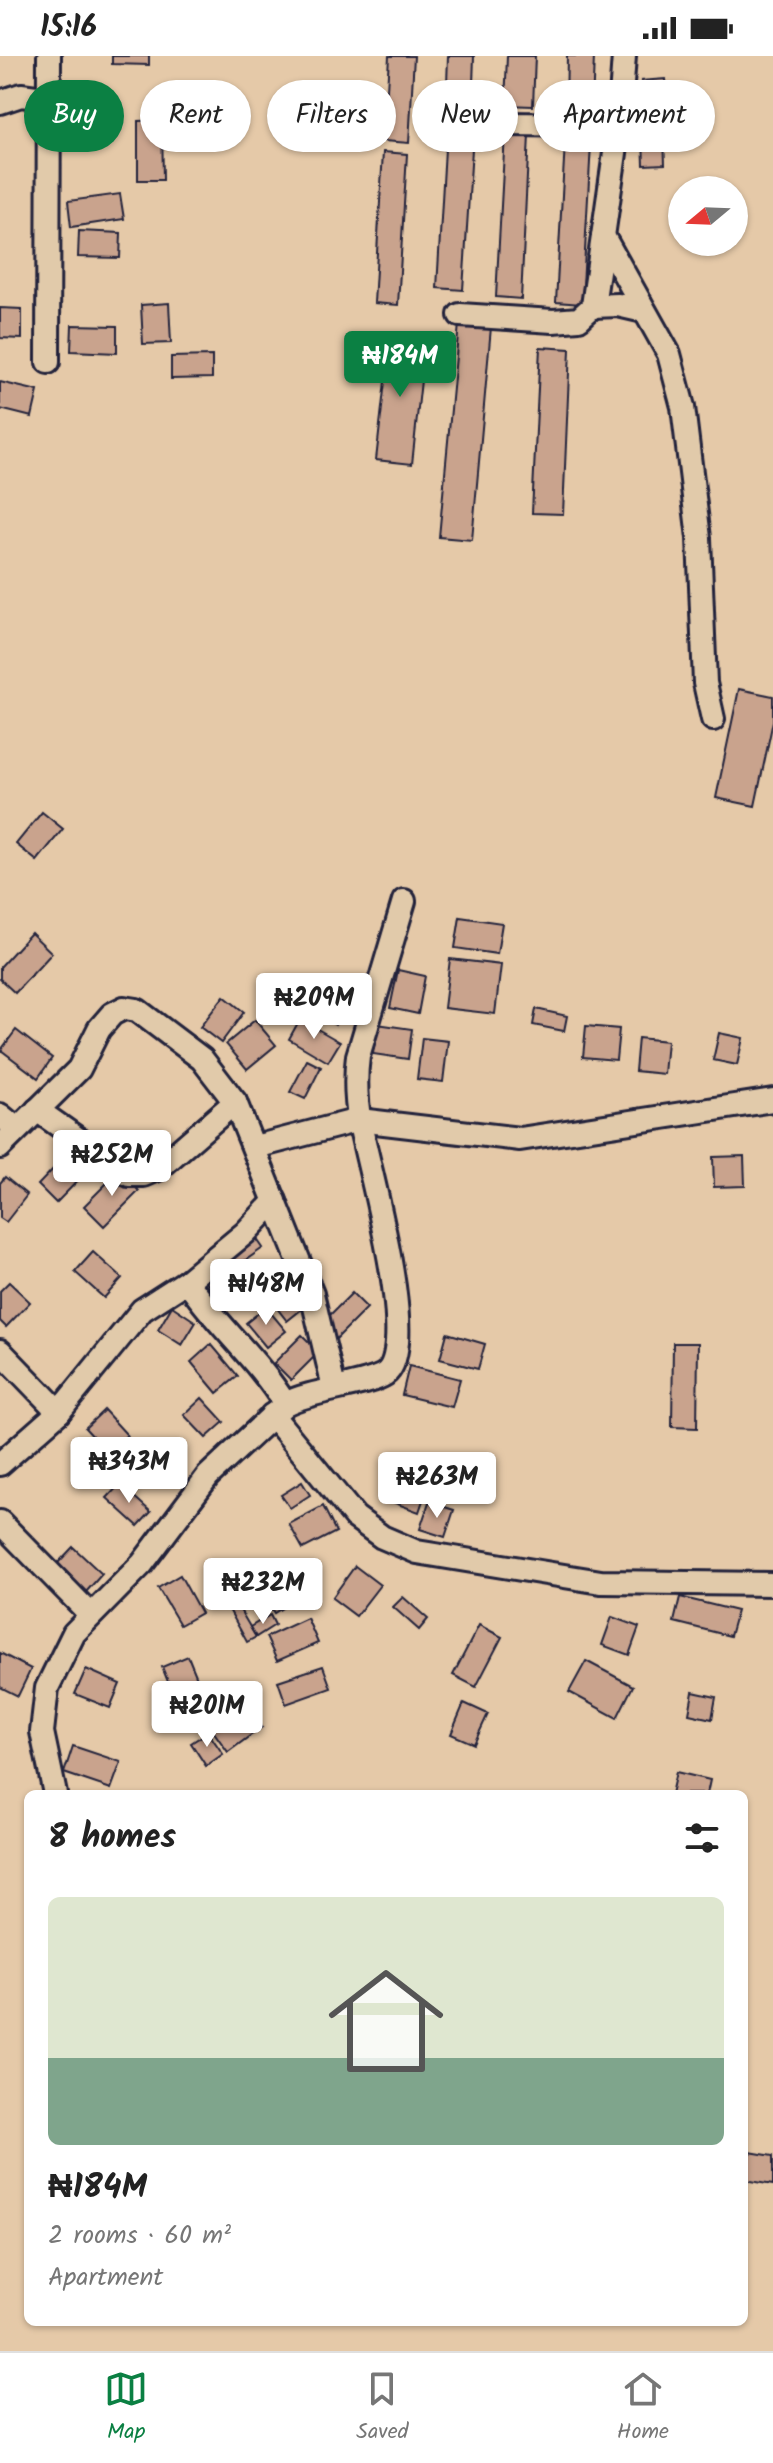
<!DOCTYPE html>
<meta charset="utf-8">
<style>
body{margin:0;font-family:Kalam,sans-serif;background:#f6f6f6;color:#222;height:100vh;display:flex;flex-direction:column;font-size:30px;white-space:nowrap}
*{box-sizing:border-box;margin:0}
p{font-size:26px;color:#767676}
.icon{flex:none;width:44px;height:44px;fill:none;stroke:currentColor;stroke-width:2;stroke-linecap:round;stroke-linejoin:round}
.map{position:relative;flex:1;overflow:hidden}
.drawer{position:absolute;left:24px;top:1734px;width:724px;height:536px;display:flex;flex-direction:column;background:#fff;border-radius:12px;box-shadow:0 2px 6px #0004}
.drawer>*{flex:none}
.top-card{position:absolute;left:24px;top:24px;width:726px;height:72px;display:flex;gap:16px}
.needle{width:52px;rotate:251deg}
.fabs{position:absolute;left:668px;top:120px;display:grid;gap:16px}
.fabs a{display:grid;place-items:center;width:80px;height:80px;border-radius:50%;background:#fff;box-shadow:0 2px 6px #0004;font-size:40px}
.price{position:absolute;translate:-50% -68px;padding:0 18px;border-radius:8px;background:#fff;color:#222;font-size:26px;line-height:52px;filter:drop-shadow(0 2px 4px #0008)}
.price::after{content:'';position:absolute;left:50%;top:48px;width:24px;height:18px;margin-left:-12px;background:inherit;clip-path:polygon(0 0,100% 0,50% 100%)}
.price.current{background:#0b8043;color:#fff}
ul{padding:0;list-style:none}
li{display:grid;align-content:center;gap:16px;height:424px;padding:0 24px}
li span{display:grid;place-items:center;height:248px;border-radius:12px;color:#555}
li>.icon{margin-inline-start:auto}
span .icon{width:144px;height:144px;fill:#fffc;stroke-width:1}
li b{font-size:34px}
h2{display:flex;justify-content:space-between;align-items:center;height:96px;padding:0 24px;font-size:34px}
.tag{padding:0 28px;border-radius:36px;background:#fff;box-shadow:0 2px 6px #0004;font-size:28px;line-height:72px}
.tag.current{background:#0b8043;color:#fff}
.status{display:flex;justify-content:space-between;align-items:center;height:56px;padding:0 40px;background:#fff;direction:ltr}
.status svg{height:22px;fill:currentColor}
.tab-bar{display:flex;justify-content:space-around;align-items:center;height:112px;border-top:2px solid #e0e0e0;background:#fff;font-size:22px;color:#767676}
.tab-bar a{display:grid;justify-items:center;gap:4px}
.tab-bar .current{color:#0b8043}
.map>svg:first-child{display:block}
</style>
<div class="status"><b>15:16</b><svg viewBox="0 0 49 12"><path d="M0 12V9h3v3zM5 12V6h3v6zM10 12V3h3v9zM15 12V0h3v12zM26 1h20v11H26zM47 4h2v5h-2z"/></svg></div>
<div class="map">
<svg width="773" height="2295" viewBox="0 0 773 2295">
<rect width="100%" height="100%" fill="#e5c9a8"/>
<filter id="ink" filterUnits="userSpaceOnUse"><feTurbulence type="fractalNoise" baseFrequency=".0125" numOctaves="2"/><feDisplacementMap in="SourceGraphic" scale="16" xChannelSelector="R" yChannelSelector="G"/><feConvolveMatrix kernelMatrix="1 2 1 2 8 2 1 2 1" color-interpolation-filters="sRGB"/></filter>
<g filter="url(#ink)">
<!-- building -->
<g fill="#c9a38d" stroke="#22223b" stroke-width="2">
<path d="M112 0H149V9L112 8Z"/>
<path d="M389 0H414L409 87 384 85Z"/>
<path d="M448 0H474L472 57 446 56Z"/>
<path d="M507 0H535L533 50 505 49Z"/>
<path d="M567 0H594L592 53 566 52Z"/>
<path d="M665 23 667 47 642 49 641 25Z"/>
<path d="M663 53 665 108 644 109 642 54Z"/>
<path d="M162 64 163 124H138V65Z"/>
<path d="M446 75 473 77 463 234 437 232Z"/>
<path d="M505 77 529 79 521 243 496 241Z"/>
<path d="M565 86 591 88 582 248 556 246Z"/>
<path d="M383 96 407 98 398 249 374 247Z"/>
<path d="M120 138 124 163 71 171 68 145Z"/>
<path d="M79 175 121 177 120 202 78 201Z"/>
<path d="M169 247 171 287 143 288 141 249Z"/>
<path d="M0 252 22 253V283L0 282Z"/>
<path d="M459 268 491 271 472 484 439 481Z"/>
<path d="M72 269 117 270V297L71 295Z"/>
<path d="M389 282 425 287 412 408 376 404 388 299H376L377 283Z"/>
<path d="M540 291 570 293 563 458 532 457Z"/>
<path d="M212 300V322L171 323V301Z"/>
<path d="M0 326 38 335 32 361 0 353Z"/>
<path d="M739 633 773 640V665L755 750 716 742Z"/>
<path d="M42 756 63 773 37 805 16 788Z"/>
<path d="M460 861 502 867 497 898 455 892Z"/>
<path d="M31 877 52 897 15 937 0 923V911Z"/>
<path d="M450 903 501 909 495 958 444 952Z"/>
<path d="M398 914 425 920 418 958 390 952Z"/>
<path d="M325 935 348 949 335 969 312 955Z"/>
<path d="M224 940 244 956 221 987 200 971Z"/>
<path d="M536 953 567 960 564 975 533 969Z"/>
<path d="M300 963 340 986 328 1006 289 983Z"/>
<path d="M255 964 276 989 247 1013 226 988Z"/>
<path d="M377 968 412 973 408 1003 373 998Z"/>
<path d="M586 970 619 973 616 1004 583 1001Z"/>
<path d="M16 974 52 1002 38 1022 1 994Z"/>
<path d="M719 977 743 982 737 1009 713 1004Z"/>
<path d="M422 982 448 985 443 1026 417 1023Z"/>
<path d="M638 982 667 985 664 1018 635 1015Z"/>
<path d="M307 1004 321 1011 305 1043 290 1036Z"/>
<path d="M75 1090 94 1108 56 1147 38 1129Z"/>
<path d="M744 1100 745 1130 714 1131 713 1101Z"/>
<path d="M119 1115 139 1135 104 1170 84 1150Z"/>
<path d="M5 1121 27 1139 6 1166 0 1162V1127Z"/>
<path d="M254 1179 263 1192 223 1220 214 1207Z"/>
<path d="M93 1196 122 1222 104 1242 75 1216Z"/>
<path d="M215 1216 234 1246 223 1253 204 1222Z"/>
<path d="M9 1226 30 1246 6 1271 0 1265V1235Z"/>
<path d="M293 1231 307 1249 287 1265 273 1247Z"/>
<path d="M352 1237 367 1252 329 1290 314 1275Z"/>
<path d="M172 1250 196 1266 182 1289 158 1274Z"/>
<path d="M266 1251 286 1275 266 1291 246 1267Z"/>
<path d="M447 1277 485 1288 478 1313 440 1303Z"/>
<path d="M302 1279 319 1296 291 1324 274 1307Z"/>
<path d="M673 1287H698L697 1372 672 1371Z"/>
<path d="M211 1288 238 1320 217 1337 191 1306Z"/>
<path d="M409 1310 460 1323 452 1351 402 1339Z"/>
<path d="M202 1342 224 1366 206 1382 184 1359Z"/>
<path d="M104 1354 127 1379 108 1397 85 1372Z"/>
<path d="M406 1403 434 1412 419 1456 392 1446Z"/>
<path d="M302 1426 310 1439 290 1452 281 1439Z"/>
<path d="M120 1428 151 1456 138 1470 107 1442Z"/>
<path d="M429 1446 454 1454 445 1481 420 1473Z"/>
<path d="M323 1450 336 1476 303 1493 289 1468Z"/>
<path d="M73 1491 102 1518 86 1536 56 1509Z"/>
<path d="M285 1508 304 1538 274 1557 255 1527Z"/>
<path d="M355 1510 380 1529 356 1560 332 1542Z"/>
<path d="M180 1519 201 1557 180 1569 158 1532Z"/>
<path d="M230 1537 256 1581 247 1586 222 1541Z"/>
<path d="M403 1541 428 1563 419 1574 393 1551Z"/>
<path d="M680 1541 737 1555 730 1580 674 1566Z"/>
<path d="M270 1559 275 1569 256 1581 250 1571Z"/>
<path d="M612 1561 639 1571 629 1599 602 1589Z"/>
<path d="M307 1562 318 1587 277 1605 266 1581Z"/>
<path d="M479 1569 502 1581 476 1631 453 1619Z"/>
<path d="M0 1597 31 1613 18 1640 0 1631Z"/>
<path d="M188 1600 199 1627 173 1638 162 1611Z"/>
<path d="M586 1605 633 1630 617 1662 569 1636Z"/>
<path d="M323 1610 331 1632 286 1648 278 1625Z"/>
<path d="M86 1613 120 1628 110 1652 75 1638Z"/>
<path d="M693 1636 716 1641 712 1663 689 1658Z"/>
<path d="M464 1647 488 1658 474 1688 451 1678Z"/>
<path d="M246 1648 262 1671 228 1696 211 1672Z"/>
<path d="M208 1676 223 1698 206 1710 191 1687Z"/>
<path d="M73 1690 121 1706 111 1733 64 1717Z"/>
<path d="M676 1716 710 1724 707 1738H671Z"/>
<path d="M744 2095 773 2100V2129L744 2124Z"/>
</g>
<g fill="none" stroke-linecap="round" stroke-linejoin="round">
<defs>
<g id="minor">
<path d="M0 46 21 39 51 43"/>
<path d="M486 68 619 69"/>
<path d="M603 180 669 298 683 351 699 482 705 627 713 663"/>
<path d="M593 250 618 249 644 255"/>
<path d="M460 259 553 265 579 263 593 250 619 69 624 0"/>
<path d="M48 306 49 0"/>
<path d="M37 1054 129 1119H144L158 1113 235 1046"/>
<path d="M0 1059 17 1073"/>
<path d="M0 1091 79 1013 99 973 112 958 124 952 137 954 202 1003 235 1046 312 1238 334 1332"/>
<path d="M255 1091 359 1064 520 1083 773 1044"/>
<path d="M187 1225C216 1269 258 1303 285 1348"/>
<path d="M0 1295 59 1356"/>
<path d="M272 1359 355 1461 382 1481 417 1496 601 1526 773 1528"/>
<path d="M0 1408 59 1356 142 1254 187 1225 245 1177 275 1145"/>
<path d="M0 1466 91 1559"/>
<path d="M55 1738 42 1676 47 1632 74 1577 142 1508 208 1420 285 1348C311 1334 367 1330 385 1318 421 1291 368 1112 360 1067 356 1045 355 1023 358 1000L404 845"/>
</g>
</defs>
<!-- minor casing -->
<use href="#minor" stroke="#22223b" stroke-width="28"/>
<!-- minor -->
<use href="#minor" stroke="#e1caaa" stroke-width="22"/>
</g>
</g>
</svg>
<div class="fabs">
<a><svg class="needle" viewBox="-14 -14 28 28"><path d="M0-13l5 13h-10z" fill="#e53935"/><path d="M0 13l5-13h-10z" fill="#767676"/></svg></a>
</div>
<b class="price current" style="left:400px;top:343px">₦184M</b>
<b class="price" style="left:314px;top:985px">₦209M</b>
<b class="price" style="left:112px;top:1142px">₦252M</b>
<b class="price" style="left:266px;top:1271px">₦148M</b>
<b class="price" style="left:129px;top:1449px">₦343M</b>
<b class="price" style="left:437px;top:1464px">₦263M</b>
<b class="price" style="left:263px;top:1570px">₦232M</b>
<b class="price" style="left:207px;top:1693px">₦201M</b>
<div class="top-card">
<a class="tag current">Buy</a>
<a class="tag">Rent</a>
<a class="tag">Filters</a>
<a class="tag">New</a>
<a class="tag">Apartment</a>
</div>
<section class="drawer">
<h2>8 homes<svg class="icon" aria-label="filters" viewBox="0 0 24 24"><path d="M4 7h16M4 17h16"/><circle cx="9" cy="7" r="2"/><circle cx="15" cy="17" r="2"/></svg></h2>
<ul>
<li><span style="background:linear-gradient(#dfe7d0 65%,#7fa58c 0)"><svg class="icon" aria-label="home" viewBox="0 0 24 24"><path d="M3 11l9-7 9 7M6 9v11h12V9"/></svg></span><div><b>₦184M</b><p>2 rooms · 60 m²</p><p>Apartment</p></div></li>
</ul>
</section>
</div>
<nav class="tab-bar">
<a class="current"><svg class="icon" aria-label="map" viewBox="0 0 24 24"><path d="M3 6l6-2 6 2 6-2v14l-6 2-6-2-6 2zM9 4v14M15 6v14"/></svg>Map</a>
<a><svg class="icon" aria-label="saved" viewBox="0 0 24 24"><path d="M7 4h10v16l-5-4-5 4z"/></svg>Saved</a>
<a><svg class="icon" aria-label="home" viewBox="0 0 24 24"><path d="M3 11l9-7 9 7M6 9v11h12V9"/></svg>Home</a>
</nav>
